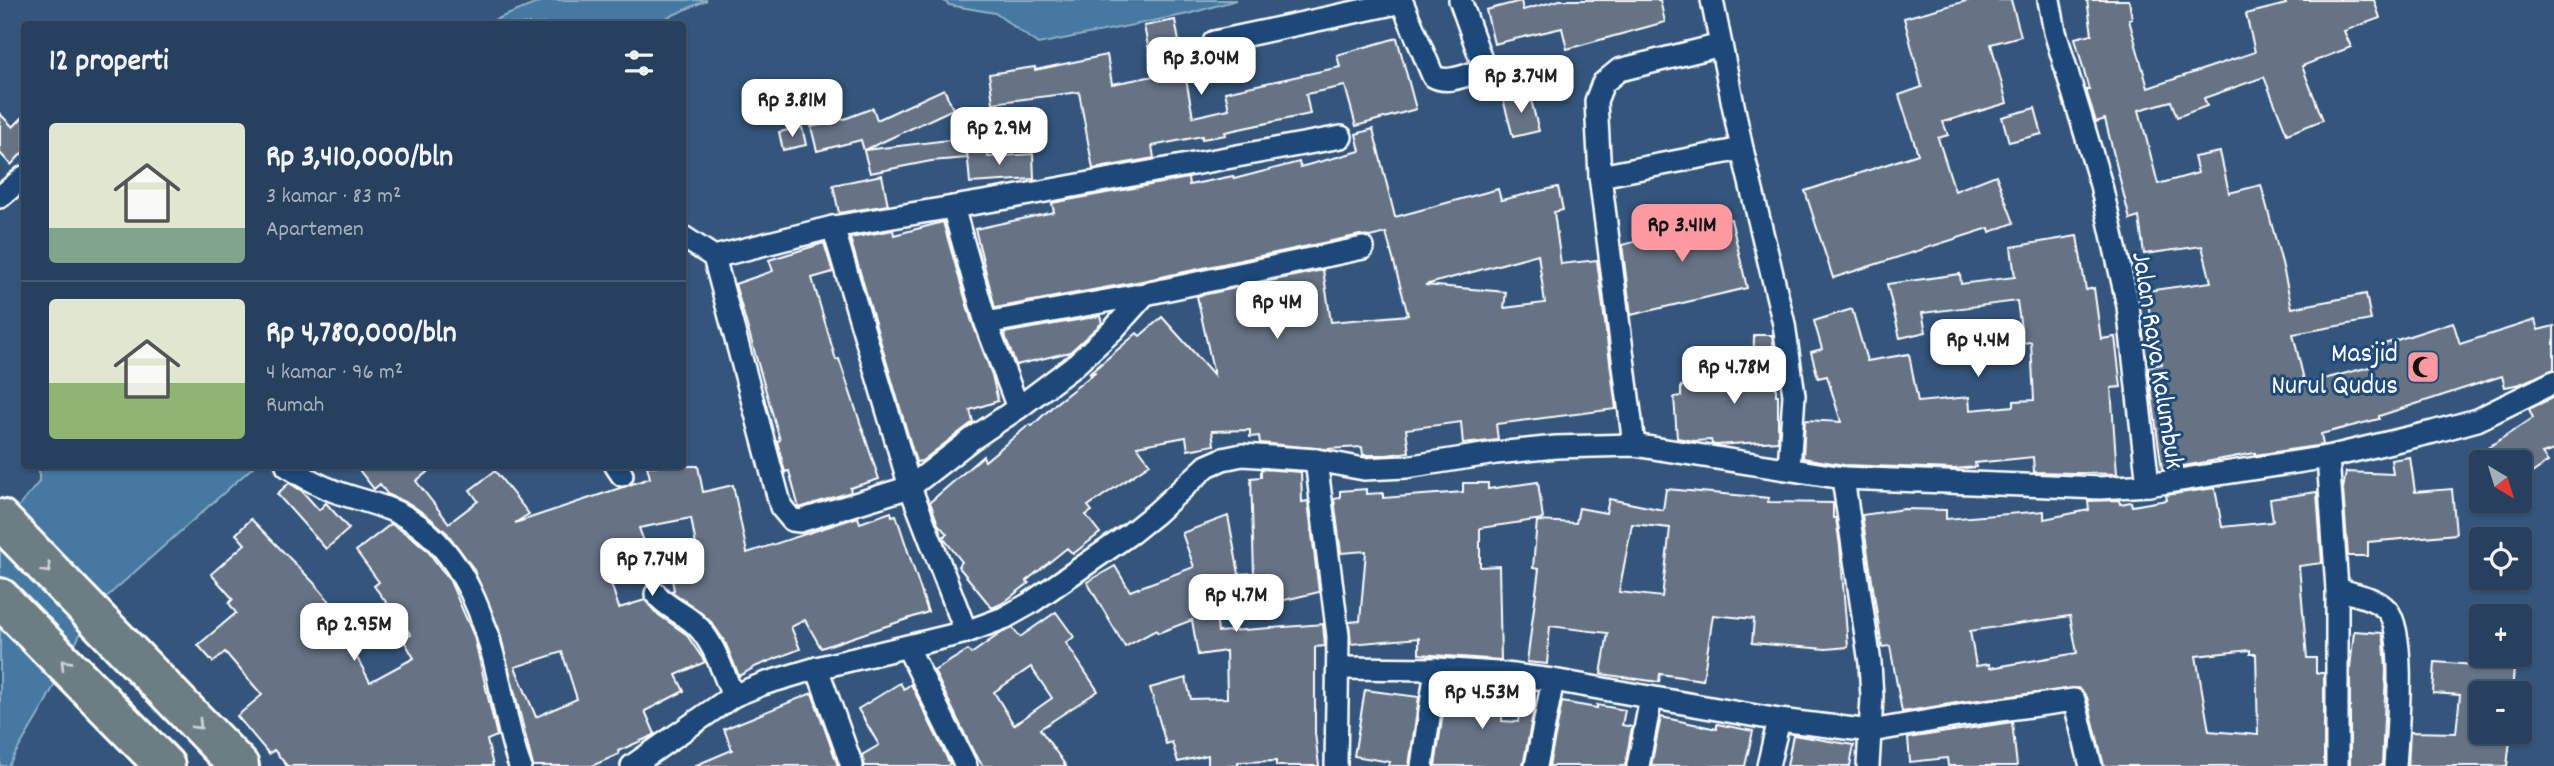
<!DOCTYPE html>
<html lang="id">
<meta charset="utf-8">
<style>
body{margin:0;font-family:Dekko,sans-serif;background:#334b67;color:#f1f3f6;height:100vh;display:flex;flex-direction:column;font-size:26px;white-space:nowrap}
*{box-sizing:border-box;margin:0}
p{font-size:23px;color:#a4afbc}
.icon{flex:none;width:38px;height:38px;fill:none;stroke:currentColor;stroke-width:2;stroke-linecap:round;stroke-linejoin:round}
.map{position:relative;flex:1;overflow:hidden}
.panel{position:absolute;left:21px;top:21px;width:665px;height:448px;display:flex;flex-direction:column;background:#27405e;border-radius:7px;box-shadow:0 2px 5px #0004,0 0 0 2px #435973}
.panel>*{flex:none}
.needle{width:46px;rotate:142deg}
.fabs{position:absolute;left:2469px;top:450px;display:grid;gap:14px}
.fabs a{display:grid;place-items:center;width:63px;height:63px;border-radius:7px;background:#27405e;box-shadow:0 2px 5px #0004,0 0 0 2px #435973;font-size:35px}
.price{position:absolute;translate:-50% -60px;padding:0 16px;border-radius:14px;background:#fff;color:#222;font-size:23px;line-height:46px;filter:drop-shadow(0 2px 4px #0008)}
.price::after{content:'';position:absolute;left:50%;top:42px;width:21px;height:16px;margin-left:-10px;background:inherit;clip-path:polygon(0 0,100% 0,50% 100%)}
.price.on{background:#ff9aa2;color:#111}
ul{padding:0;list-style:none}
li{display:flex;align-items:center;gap:21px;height:175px;padding:0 28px}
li+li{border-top:2px solid #435973}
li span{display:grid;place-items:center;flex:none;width:196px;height:140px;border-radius:7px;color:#555}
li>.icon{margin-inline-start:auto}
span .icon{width:84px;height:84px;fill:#fffc;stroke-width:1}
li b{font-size:30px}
h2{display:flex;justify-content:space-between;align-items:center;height:84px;padding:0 28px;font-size:30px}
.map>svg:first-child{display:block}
</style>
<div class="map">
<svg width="2554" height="766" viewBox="0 0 2554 766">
<rect width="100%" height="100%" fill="#34567d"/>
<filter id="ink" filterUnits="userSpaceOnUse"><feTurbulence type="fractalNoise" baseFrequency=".0143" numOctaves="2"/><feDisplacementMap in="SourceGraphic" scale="14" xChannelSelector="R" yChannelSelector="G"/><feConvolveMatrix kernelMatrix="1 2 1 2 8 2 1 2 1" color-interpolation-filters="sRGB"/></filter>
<g filter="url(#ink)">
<!-- water -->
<g fill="#4479a2" stroke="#8fafc7" stroke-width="2">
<path d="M545 0H707L653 24H484Z"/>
<path d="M943 0H1236L1188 14 1038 44 995 13 949 5Z"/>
<path d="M39 466H254L93 609 42 709 8 766H0V529L39 482Z"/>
</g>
<!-- building -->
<g fill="#667385" stroke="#fff" stroke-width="2" fill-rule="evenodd">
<path d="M1560 0H1660L1665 22 1567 49 1562 28 1494 44 1486 10 1521 1 1523 10Z"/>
<path d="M1970 0H2011L2021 36 1991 44 2007 103 1943 122 1948 135 1938 138 1955 191 1996 175 2014 223 1990 232 1989 228 1833 278 1805 191 1918 154 1899 95 1922 87 1904 18Z"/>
<path d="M2087 0H2129L2132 19 2129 20 2148 88 2255 52 2246 14 2286 4 2284 0H2374L2380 18 2344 31 2351 47 2302 66 2323 120 2287 134 2264 77 2204 98 2207 106 2177 117 2171 101 2139 110 2158 184 2198 173 2194 157 2220 152 2229 193 2261 185 2282 263 2292 308 2366 294 2371 320 2293 334 2305 384 2377 365 2372 348 2453 322 2460 344 2535 320 2538 330 2554 326V369L2520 384 2505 387 2502 376 2379 416V419L2321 434 2323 445 2255 455V453L2162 470 2148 367 2162 364 2154 320 2151 321 2146 291 2211 282 2202 246 2144 254 2139 217 2130 220 2105 119 2096 122 2086 90H2089L2075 38 2092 34Z"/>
<path d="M1175 20 1193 117 1229 109 1225 92 1340 67 1337 55 1397 38 1416 109 1356 126 1345 86 1306 94 1310 114 1225 132 1226 135 1202 139V136L1152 146 1154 158 1093 169 1079 92 993 103 989 74 1035 67V70L1107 55 1112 84 1154 76 1144 26Z"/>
<path d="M944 89 953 109 865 150 965 138 967 158 931 161 870 173 861 140 817 151 811 127 847 118 873 108 877 120Z"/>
<path d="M1529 92 1539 131 1513 137 1503 99Z"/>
<path d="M2035 108 2042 134 2009 142 2002 117Z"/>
<path d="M0 114 13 127 24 116V151L11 165 0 153Z"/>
<path d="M802 127 806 145 783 150 779 132Z"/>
<path d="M1373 129 1395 217 1498 189 1501 200 1558 187 1563 210 1554 212 1561 264 1597 260 1616 409 1496 424 1498 440 1463 444 1461 422 1406 429 1409 452 1387 455H1363L1362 447 1326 449 1260 443 1259 436 1250 437V430L1212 431 1214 445 1188 450 1186 437 1137 446 1150 464 1088 506 1092 511 1086 515 1100 533 1073 554 1067 548 1026 581 1029 583 1003 603 992 608 958 566 962 562 945 540 943 537 947 534 938 524 930 502 983 456 985 461 1030 424 1032 426 1056 403 1096 372 1089 374 1137 333 1140 336 1162 317 1214 375 1197 296 1323 270 1331 322 1408 315 1386 233 1370 237 1360 235 1142 281 995 308 975 229 1054 212 1052 203 1188 178 1189 185 1233 176 1234 179 1299 162 1300 167 1360 151 1356 134ZM1538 254 1545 303 1504 308 1506 292 1425 285Z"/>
<path d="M987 148 988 157 1033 154 1034 179 970 183 967 150Z"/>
<path d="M882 175 888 205 839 213 833 185Z"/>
<path d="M1690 208 1694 228 1731 219 1747 288 1631 315 1622 245 1662 235 1658 216Z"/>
<path d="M943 222 971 319 992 375 998 401 970 410 973 422 922 461 916 462 850 238 893 230 894 235Z"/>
<path d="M2077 236 2086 290 2094 288 2101 339 2115 337 2121 387 2111 388 2117 474 2034 472 2033 457 1975 463 1976 467 1954 469 1844 465 1803 458 1805 420 1841 422 1827 376 1818 378 1811 352 1822 349 1814 321 1852 309 1867 361 1909 354 1918 402 1969 397 1970 410 2014 406V401L2034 400 2031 342 2023 343 2017 301 1922 313 1926 332 1900 338 1887 284 1960 274 1961 284 2015 277 2011 247Z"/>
<path d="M824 243 833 272 812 278 836 360 839 359 879 479 850 488 851 492 799 508 789 471 785 472 777 441 780 440 735 284 773 271 769 260Z"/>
<path d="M1100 316 1102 323 1070 352 1016 365 1004 333Z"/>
<path d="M1754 335H1772L1776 364V395H1778V441L1716 445 1712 444 1711 440 1694 441 1677 438 1674 397 1681 396V386L1706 385V389L1753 385Z"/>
<path d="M2554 397V450L2542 454 2548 462 2520 481V462H2492L2484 450 2533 418 2529 409Z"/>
<path d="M2410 457 2415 492 2452 489 2456 534 2368 542V556H2348L2343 489 2346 472 2393 474 2391 460Z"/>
<path d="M356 466H435L416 481 449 523 478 501 470 490 495 471 529 514 515 523 650 478 647 466H698L703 492 733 485 747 553 858 517 860 523 891 512 892 516 896 515 928 612 821 648 805 620 791 627 800 649 757 666 739 676 725 642 712 623 698 610 671 591 674 590 669 562 698 556 691 518 639 528 646 547 604 562 619 608 645 600 656 613 686 634 705 662 676 675 684 691 645 711 655 734 652 736 618 751 619 754 592 766H533L499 629 473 568 447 533 430 518 410 504 387 494 380 484 374 489ZM562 652 577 699 536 717 515 667Z"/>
<path d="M1261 469 1301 472 1302 502 1308 501 1319 592 1216 616 1218 632 1323 624 1325 646 1315 647V733L1319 766H1276V761L1238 762V766H1208V755L1178 762 1172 742 1166 744 1150 688 1186 678 1191 699 1227 698 1226 651 1198 655 1192 620 1158 633 1156 630 1125 647 1087 582 1115 566 1130 591 1194 567 1182 533 1228 516 1239 574 1254 573 1251 478 1261 477Z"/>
<path d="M1538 482 1543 519 1480 528V567L1499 566 1501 660 1419 654V638L1351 644 1349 622 1360 621 1366 551 1341 553 1334 499 1340 498V491L1366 489V494L1383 493V498L1463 492V483H1488V489Z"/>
<path d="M289 483 302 491 319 510 326 503 349 529 326 549 277 494Z"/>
<path d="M2215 488 2222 527 2271 522 2273 521 2270 499 2317 492 2322 563 2299 566 2307 658H2316V673H2324V766H2104L2087 697 2078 688 1962 702 1902 712 1890 646 1882 647 1862 515 1904 509 1946 510V519L2044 511V519L2089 510 2088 501 2119 500 2120 504 2131 502 2132 506 2167 500 2166 495ZM2070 616 2077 653 1990 668 1989 664 1976 666 1970 631ZM2250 650V654H2256L2258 735 2209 731 2196 656Z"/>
<path d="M1666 489 1769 498 1768 502 1833 503V518H1836L1840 546 1848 647 1826 649 1752 643 1754 619 1713 615 1703 680 1660 674 1659 682 1601 674 1608 633 1550 626 1547 664 1527 662 1539 569 1533 568 1537 521 1576 523 1579 508 1606 513 1609 499 1663 510ZM1632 524 1670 528 1662 597 1619 592Z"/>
<path d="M251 519 314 583 337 610 333 613 370 682 414 658 403 639 411 635 374 586 379 582 356 551 391 524 413 538 427 550 450 581 474 636 497 736 487 740 493 766H287L274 750 269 754 237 716 262 695 225 652 213 662 198 645 236 613 229 603 233 599 211 574 245 544 236 534Z"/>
<path d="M1056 612 1074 637 1066 643 1098 691 1040 729 1066 766H983L974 753 934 671 968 650 971 654 1001 633 1013 628 1020 637ZM1031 667 1052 698 1014 725 994 692Z"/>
<path d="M2354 631 2382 633 2384 641 2386 670 2382 766H2350V668Z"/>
<path d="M2435 662 2514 668 2512 693H2482V732H2511L2507 766H2408L2410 732 2456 733 2460 695 2433 693Z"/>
<path d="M900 683 904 689 911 684 950 764 947 766H865L862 755 879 745 858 709Z"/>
<path d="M1450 685 1495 694 1494 696 1502 697V721L1518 722 1521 701 1535 704 1523 766H1435L1445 700 1447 701Z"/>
<path d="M1365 690 1419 697 1409 766H1388L1390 762 1354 756Z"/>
<path d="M812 693 838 766H694L732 750 724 729Z"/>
<path d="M1562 702 1597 708V705L1625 710 1622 725 1632 727 1625 766H1549Z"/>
<path d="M1661 717 1717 729V724L1753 731 1745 766H1651Z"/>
<path d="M2012 722 2017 766H1948L1947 758 1910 762 1908 738Z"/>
<path d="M1793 735 1854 745 1850 766H1787Z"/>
</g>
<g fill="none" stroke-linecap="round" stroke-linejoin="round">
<defs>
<g id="street">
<path d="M1712 0 1742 149 1784 324 1794 395 1789 468"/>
<path d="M2049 0 2055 32 2101 185 2128 306 2148 485 2328 457 2433 432 2477 420 2554 382"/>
<path d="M1214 42 1402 2 1433 76C1447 85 1468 74 1483 70L1484 68 1460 0"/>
<path d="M1600 176 1596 101 1603 83 1619 70 1721 45"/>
<path d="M0 197 24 177"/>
<path d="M953 207 986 323 1018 408"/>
<path d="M833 227 910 487 966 632"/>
<path d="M682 236 714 257 781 507 792 520 800 521 910 487 972 439 1018 408 1075 365 1113 330 1145 294"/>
<path d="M714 257 833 227 1013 197 1341 137"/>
<path d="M986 323 1145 294 1363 248"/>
<path d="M1634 445 1600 176 1742 149"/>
<path d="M2328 457 2337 589V766"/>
<path d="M1316 460 1338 636 1336 766"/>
<path d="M287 466C302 476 317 485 334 491 357 500 383 504 404 516 453 543 479 600 492 652 503 690 506 729 520 766"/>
<path d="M616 466 622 475"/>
<path d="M1843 478 1870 663 1872 697 1868 766"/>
<path d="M2337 589C2352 594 2375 597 2387 610 2407 632 2397 734 2395 766"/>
<path d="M656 594C667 608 682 612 695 624 714 641 723 673 733 696"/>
<path d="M908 648 966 766"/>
<path d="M817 668 852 766"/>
<path d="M1339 668 1436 669 1497 673 1553 680 1779 720 1871 731 1964 715 2074 700 2091 766"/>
<path d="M632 766 733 696 763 684 817 668 966 632 1004 618 1029 604 1131 533 1156 513 1207 466 1223 459 1242 455 1316 460 1364 469 1406 467 1496 453 1556 447 1634 445 1843 478 2100 488 2148 485"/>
<path d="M1422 766 1436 669"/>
<path d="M1536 766 1553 680"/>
<path d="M1638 766 1651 698"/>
<path d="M1768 766 1779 720"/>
</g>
<g id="highway">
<path d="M0 519 239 766"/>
<path d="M0 598 165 766"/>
</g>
</defs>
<!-- street casing -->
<use href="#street" stroke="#fff" stroke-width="26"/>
<!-- highway casing -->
<use href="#highway" stroke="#fff" stroke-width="44"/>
<!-- street -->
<use href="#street" stroke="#1f4a7a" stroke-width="21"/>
<!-- highway -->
<use href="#highway" stroke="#6c7e84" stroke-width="38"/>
</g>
<!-- one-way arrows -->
<defs><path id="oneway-chevron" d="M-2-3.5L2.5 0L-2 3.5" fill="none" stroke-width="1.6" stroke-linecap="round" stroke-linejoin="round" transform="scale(1.75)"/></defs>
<g stroke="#ccd2d4">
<use href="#oneway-chevron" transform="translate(47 569) rotate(46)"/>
<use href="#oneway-chevron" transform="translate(65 664) rotate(-134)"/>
<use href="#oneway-chevron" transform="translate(198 725) rotate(45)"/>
</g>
</g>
<!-- icons -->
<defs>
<symbol id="mosque-square" viewBox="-11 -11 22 22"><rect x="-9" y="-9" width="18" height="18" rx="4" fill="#ff9aa2" stroke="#1f4a7a"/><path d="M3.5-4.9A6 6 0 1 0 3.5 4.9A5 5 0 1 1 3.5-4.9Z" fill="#111"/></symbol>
</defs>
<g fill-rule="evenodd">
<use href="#mosque-square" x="2404" y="348" width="38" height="38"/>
</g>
<g text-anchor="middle" stroke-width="6" stroke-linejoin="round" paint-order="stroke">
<!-- poi labels -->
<g font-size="28" fill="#fff" stroke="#1f4a7a" text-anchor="end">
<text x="2398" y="361">Masjid<tspan x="2398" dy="32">Nurul Qudus</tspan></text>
</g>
<!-- street labels -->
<g font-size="28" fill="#fff" stroke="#1f4a7a">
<text transform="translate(2160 360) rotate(81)" y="10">Jalan Raya Kalumbuk</text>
</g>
</g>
</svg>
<div class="fabs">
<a><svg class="needle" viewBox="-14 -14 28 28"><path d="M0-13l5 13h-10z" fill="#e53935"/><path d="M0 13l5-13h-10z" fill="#a4afbc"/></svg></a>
<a><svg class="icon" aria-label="locate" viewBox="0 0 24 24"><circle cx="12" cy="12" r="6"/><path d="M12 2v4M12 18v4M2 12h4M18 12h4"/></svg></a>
<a>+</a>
<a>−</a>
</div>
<b class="price" style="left:1201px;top:97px">Rp 3.04M</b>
<b class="price" style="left:1521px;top:115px">Rp 3.74M</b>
<b class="price" style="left:792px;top:139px">Rp 3.81M</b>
<b class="price" style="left:999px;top:167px">Rp 2.9M</b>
<b class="price on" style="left:1682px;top:264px">Rp 3.41M</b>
<b class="price" style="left:1277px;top:341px">Rp 4M</b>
<b class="price" style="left:1978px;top:379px">Rp 4.4M</b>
<b class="price" style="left:1734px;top:406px">Rp 4.78M</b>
<b class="price" style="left:652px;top:598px">Rp 7.74M</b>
<b class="price" style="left:1236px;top:634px">Rp 4.7M</b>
<b class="price" style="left:354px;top:663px">Rp 2.95M</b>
<b class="price" style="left:1482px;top:731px">Rp 4.53M</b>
<section class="panel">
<h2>12 properti<svg class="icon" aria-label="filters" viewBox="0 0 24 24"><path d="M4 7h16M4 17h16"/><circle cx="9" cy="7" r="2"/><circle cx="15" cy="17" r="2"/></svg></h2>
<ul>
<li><span style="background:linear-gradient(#dfe7d0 75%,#7fa58c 0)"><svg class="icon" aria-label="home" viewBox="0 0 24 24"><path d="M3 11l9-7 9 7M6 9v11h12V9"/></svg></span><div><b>Rp 3,410,000/bln</b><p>3 kamar · 83 m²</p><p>Apartemen</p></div></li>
<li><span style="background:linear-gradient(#dfe7d0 60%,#8fb573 0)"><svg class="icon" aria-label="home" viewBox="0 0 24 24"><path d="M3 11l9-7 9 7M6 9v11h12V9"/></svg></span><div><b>Rp 4,780,000/bln</b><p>4 kamar · 96 m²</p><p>Rumah</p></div></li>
</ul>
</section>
</div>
